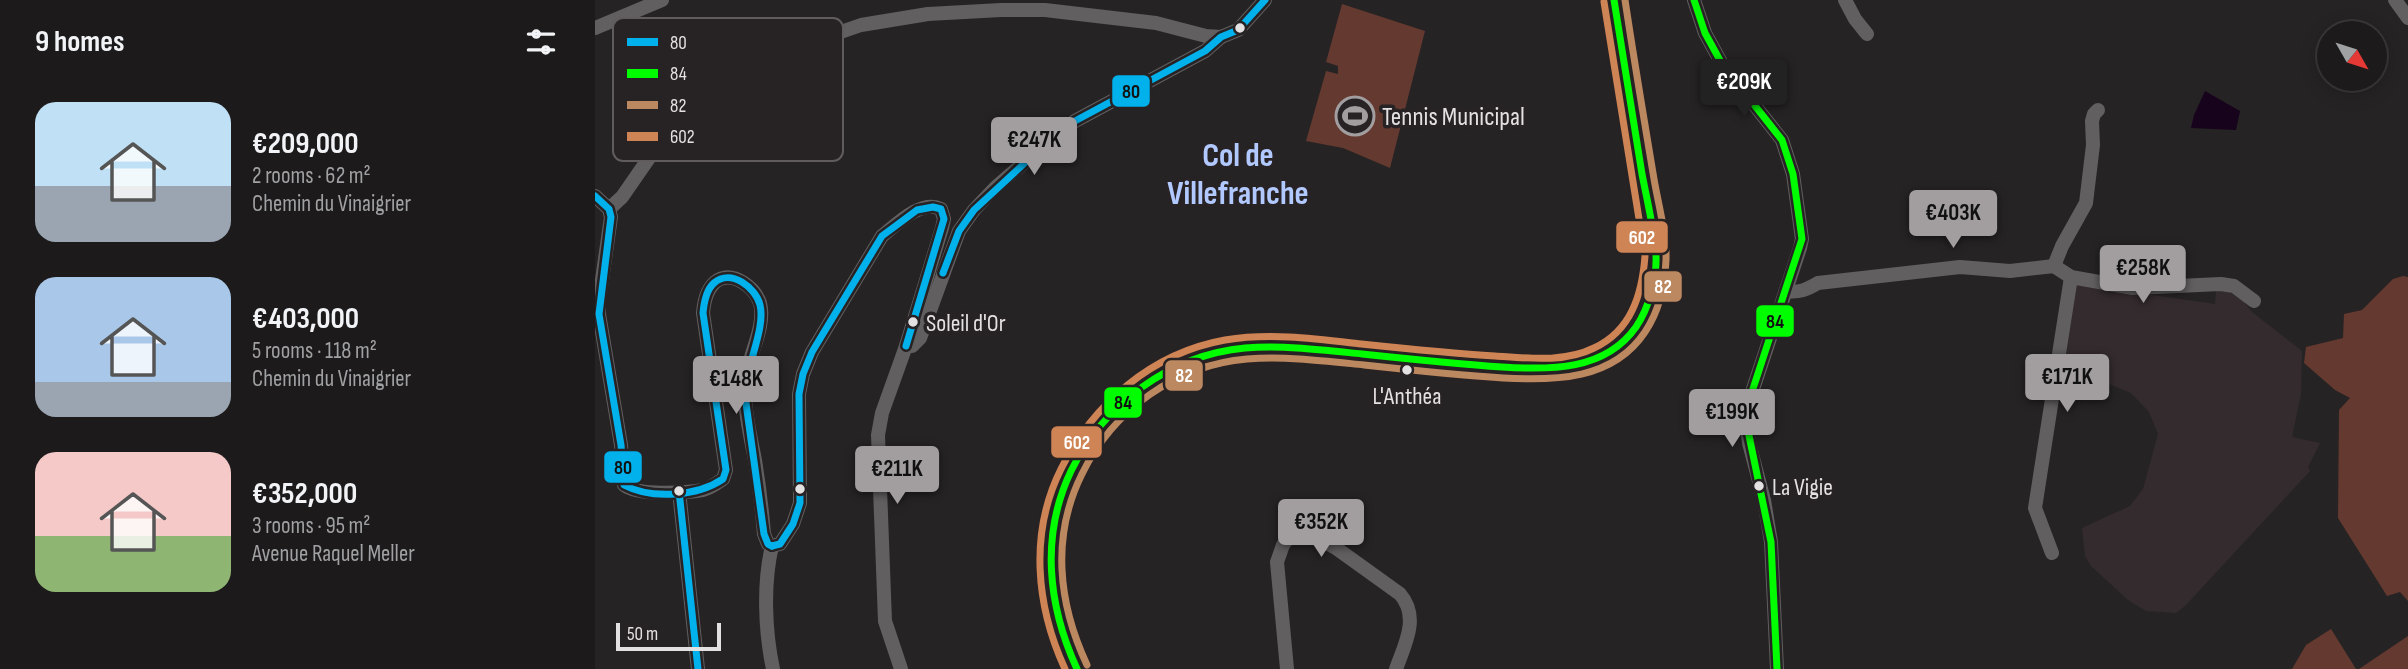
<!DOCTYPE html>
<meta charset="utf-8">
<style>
body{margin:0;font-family:"Sofia Sans Condensed",sans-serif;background:#252324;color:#f1f3f6;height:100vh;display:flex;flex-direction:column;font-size:26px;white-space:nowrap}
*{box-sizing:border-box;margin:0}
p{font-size:23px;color:#a0a1a3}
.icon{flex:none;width:38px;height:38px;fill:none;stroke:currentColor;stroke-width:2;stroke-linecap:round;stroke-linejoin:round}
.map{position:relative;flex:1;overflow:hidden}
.panel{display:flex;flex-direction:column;background:#1c1a1b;width:595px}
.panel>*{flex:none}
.needle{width:46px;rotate:129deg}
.fabs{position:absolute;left:1722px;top:21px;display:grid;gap:14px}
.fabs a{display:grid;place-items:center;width:70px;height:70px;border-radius:50%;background:#1c1a1b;box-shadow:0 4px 18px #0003,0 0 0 2px #3a383a;font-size:35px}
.scale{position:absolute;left:21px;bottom:18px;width:105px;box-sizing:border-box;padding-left:7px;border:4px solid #e4e1e2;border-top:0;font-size:19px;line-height:24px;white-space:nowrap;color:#e4e1e2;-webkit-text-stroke:5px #272224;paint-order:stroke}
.price{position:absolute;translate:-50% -60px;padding:0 16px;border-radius:7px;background:#a29ea0;color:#111;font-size:23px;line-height:46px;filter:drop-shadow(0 2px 4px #0008)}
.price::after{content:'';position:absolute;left:50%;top:42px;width:21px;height:16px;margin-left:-10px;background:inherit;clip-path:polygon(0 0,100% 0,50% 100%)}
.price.current{background:#222;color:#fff}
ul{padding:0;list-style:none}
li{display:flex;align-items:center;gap:21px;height:175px;padding:0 35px}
li span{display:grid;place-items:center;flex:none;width:196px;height:140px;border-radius:21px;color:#555}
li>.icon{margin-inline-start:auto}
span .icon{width:84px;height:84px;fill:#fffc;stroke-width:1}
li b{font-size:30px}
h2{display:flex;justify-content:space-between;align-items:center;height:84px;padding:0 35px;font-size:30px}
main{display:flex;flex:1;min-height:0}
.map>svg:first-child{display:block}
</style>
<main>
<section class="panel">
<h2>9 homes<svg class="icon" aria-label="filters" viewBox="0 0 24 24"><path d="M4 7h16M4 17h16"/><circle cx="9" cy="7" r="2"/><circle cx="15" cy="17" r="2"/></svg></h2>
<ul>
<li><span style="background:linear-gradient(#bfe0f5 60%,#9aa5b1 0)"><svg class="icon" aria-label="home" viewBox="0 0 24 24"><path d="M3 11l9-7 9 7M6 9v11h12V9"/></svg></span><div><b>€209,000</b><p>2 rooms · 62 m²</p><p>Chemin du Vinaigrier</p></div></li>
<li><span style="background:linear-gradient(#a9c7e8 75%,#9aa5b1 0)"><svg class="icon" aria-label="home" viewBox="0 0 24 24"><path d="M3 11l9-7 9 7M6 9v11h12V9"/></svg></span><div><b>€403,000</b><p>5 rooms · 118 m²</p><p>Chemin du Vinaigrier</p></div></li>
<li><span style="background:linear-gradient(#f6c9c9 60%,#8fb573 0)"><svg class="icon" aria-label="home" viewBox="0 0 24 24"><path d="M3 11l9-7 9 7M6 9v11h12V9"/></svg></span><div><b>€352,000</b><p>3 rooms · 95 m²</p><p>Avenue Raquel Meller</p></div></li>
</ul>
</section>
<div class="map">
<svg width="1813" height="669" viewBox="0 0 1813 669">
<rect width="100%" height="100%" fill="#262324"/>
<!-- built -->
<path fill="#342b2e" d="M1481 284 1620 304 1621 290 1633 291 1646 298 1657 312 1707 351 1706 394 1697 437 1725 443 1713 467 1715 471 1590 606 1581 613 1551 611 1533 600 1496 566 1490 556 1487 528 1535 506 1548 489 1563 434 1554 412 1536 393 1470 366Z"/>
<!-- green -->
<g fill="#64392f">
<path d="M747 4 830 31 795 168 748 148 711 141 731 71 743 74V66L731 62Z"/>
<path d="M1808 276 1813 277V601L1805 592 1792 596 1743 518 1744 410 1755 398 1740 390 1709 363 1711 347 1748 338 1749 314 1767 310 1798 279Z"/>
<path d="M1736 629 1761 669H1697L1711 645Z"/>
<path d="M1813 636V669H1764Z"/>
</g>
<!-- water -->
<path fill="#17031c" d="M1610 91 1645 111 1641 130 1596 128 1599 115Z"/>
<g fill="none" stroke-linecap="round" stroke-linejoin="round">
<!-- minor -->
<g stroke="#615f60" stroke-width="14">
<path d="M1099 0 1110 33 1127 64 1187 140 1198 174 1207 239 1205 248 1153 404 1151 421 1154 443 1169 500 1176 542 1182 669"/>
<path d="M1250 0 1260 19 1272 34"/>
<path d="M1800 0 1813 18"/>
<path d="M0 28 67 0"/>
<path d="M0 196 14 209 16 217 4 301V314L26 445 29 485C43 496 90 493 108 490 116 488 122 483 128 479L131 470 108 313C109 301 112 287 123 280 139 271 160 288 165 303 171 325 155 353 151 376 147 402 155 434 160 460 164 485 167 509 169 534L173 544 177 546"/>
<path d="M14 209 27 197 72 132 90 118 169 68 217 42 266 25 333 14 406 10H450L561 23 611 36 626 37 643 30 670 0"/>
<path d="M1459 266 1467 246 1491 203 1498 145 1497 121 1499 114 1503 110"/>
<path d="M1191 291C1204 293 1211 290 1223 283L1365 267 1415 271 1459 266 1476 277 1538 288 1626 284 1639 286 1659 301"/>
<path d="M311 346H317L325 338 364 231 379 210 400 188 448 146 480 121 610 51 626 37"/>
<path d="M84 491 103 669"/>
<path d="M177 546 185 544 198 524 205 503 204 394 208 374 217 352 287 236C302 224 326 199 346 209L349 219 347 228 311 346 287 413 283 435 290 621 306 669"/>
<path d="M177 546C168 584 170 631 178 669"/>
<path d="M1457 553 1440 508 1476 277"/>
<path d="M692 669 682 562 688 545 702 527 741 548 805 594C825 617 810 644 801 669"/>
</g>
<!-- primary -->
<path stroke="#625f60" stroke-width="21" d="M482 669C452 612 445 540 472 480 497 421 550 372 613 355 659 342 708 348 755 353 806 358 857 364 908 367 939 369 977 372 1006 357 1047 336 1059 299 1061 256L1019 0"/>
<defs>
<g id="bus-1">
<path d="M0 196 14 209 16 217 4 314 26 445 29 485C57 500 103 496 128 479L131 470 108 313C109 302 111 290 119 283 136 268 161 288 165 305 171 329 150 367 150 396L169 534 173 544 177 546"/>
<path d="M348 273 364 231 379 210 448 146 480 121 610 51 626 37 643 30 670 0"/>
<path d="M84 491 103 669"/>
<path d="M177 546 185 544 198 524 205 503 204 394 208 374 217 352 287 236 322 210 338 207 346 209 349 219 311 346"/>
</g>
<g id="bus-2">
<path d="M1099 0 1110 33 1127 64 1187 140 1198 174 1207 239 1153 404 1151 421 1176 542 1182 669"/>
<path d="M482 669C453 606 445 536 476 471 509 404 575 355 650 348 689 345 728 350 767 354 814 359 861 364 907 367 955 370 1010 371 1041 327 1054 308 1062 278 1061 255 1059 228 1052 200 1047 174 1038 116 1028 58 1019 0"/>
</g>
<path id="bus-3" d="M492 665C463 603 456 536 487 474 518 410 581 365 652 359 691 356 730 361 769 365 815 370 862 375 908 378 960 381 1018 380 1050 332 1064 311 1070 284 1071 260 1072 235 1063 203 1059 179 1049 119 1039 60 1030 0"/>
<path id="bus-4" d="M470 669C441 606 434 533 466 469 498 404 557 353 630 340 673 333 715 338 757 343 805 348 852 353 900 356 932 358 969 363 999 348 1036 331 1047 295 1050 256L1009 2"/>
</defs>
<!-- bus-1 casing -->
<use href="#bus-1" stroke="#272224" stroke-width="12"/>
<!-- bus-2 casing -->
<use href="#bus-2" stroke="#272224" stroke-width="12"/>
<!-- bus-3 casing -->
<use href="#bus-3" stroke="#272224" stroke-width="12"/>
<!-- bus-4 casing -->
<use href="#bus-4" stroke="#272224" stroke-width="12"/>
<!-- bus-1 -->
<use href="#bus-1" stroke="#00b1eb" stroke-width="7"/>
<!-- bus-2 -->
<use href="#bus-2" stroke="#00fd00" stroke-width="7"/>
<!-- bus-3 -->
<use href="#bus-3" stroke="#bc8860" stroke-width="7"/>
<!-- bus-4 -->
<use href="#bus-4" stroke="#ce8454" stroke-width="7"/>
</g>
<!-- icons -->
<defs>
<symbol id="stadium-ring" viewBox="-11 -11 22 22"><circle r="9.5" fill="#272224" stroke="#a29ea0" stroke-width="1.5"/><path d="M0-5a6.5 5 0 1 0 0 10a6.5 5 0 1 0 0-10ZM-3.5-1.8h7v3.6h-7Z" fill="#a29ea0"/></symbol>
</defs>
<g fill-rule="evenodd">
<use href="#stadium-ring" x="738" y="94" width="44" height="44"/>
</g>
<!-- markers -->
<g fill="#e4e1e2" stroke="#272224" stroke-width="2.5">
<circle cx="645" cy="28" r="6"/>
<circle cx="318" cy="322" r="6"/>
<circle cx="812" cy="370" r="6"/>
<circle cx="1164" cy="486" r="6"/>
<circle cx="205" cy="489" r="6"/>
<circle cx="84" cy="491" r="6"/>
</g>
<g text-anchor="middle" stroke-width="7" stroke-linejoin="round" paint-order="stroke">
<!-- bus labels -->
<g font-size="24" fill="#e4e1e2" stroke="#272224" text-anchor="start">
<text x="331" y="331">Soleil d'Or</text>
<text x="812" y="404" text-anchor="middle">L'Anthéa</text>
<text x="1177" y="495">La Vigie</text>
</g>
<!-- poi labels -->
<g font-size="26" fill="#e4e1e2" stroke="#272224" text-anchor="start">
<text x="787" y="125">Tennis Municipal</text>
</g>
<!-- district labels -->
<g font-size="33" font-weight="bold" fill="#b1c9fe" stroke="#272224">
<text x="643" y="166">Col de<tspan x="643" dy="38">Villefranche</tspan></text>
</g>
</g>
<!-- legend -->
<rect x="18" y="18" width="230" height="143" rx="10" fill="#272224" stroke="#605b5d" stroke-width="2"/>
<rect x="32" y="38" width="31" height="8" fill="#00b1eb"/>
<rect x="32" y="69" width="31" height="9" fill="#00fd00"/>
<rect x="32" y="101" width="31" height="8" fill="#bc8860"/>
<rect x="32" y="132" width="31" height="9" fill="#ce8454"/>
<g font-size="19" fill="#e4e1e2">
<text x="75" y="49">80</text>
<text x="75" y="80">84</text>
<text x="75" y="112">82</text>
<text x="75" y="143">602</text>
</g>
<g stroke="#272224" stroke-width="2.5">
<rect x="516" y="74" width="40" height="34" rx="7" fill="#00b1eb"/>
<rect x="1020" y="220" width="54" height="34" rx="7" fill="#ce8454"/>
<rect x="1048" y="270" width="40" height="33" rx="7" fill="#bc8860"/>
<rect x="1160" y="304" width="40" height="34" rx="7" fill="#00fd00"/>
<rect x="569" y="359" width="40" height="33" rx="7" fill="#bc8860"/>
<rect x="508" y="386" width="40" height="33" rx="7" fill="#00fd00"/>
<rect x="455" y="425" width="53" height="34" rx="7" fill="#ce8454"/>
<rect x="8" y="450" width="40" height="34" rx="7" fill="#00b1eb"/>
</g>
<g font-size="19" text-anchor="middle" font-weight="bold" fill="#fff">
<text x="1047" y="244">602</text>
<text x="1068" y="293">82</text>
<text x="589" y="382">82</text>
<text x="482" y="449">602</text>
</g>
<g font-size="19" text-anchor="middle" font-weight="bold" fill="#111">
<text x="536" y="98">80</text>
<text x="1180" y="328">84</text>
<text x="528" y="409">84</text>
<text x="28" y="474">80</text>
</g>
</svg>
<div class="fabs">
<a><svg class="needle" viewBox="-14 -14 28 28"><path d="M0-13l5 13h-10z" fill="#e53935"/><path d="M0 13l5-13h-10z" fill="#a0a1a3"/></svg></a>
</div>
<div class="scale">50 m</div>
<b class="price current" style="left:1149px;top:119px">€209K</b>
<b class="price" style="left:439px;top:177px">€247K</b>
<b class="price" style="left:1358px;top:250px">€403K</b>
<b class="price" style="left:1548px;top:305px">€258K</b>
<b class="price" style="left:1472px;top:414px">€171K</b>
<b class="price" style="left:141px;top:416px">€148K</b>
<b class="price" style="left:1137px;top:449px">€199K</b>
<b class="price" style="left:302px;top:506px">€211K</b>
<b class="price" style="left:726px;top:559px">€352K</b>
</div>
</main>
